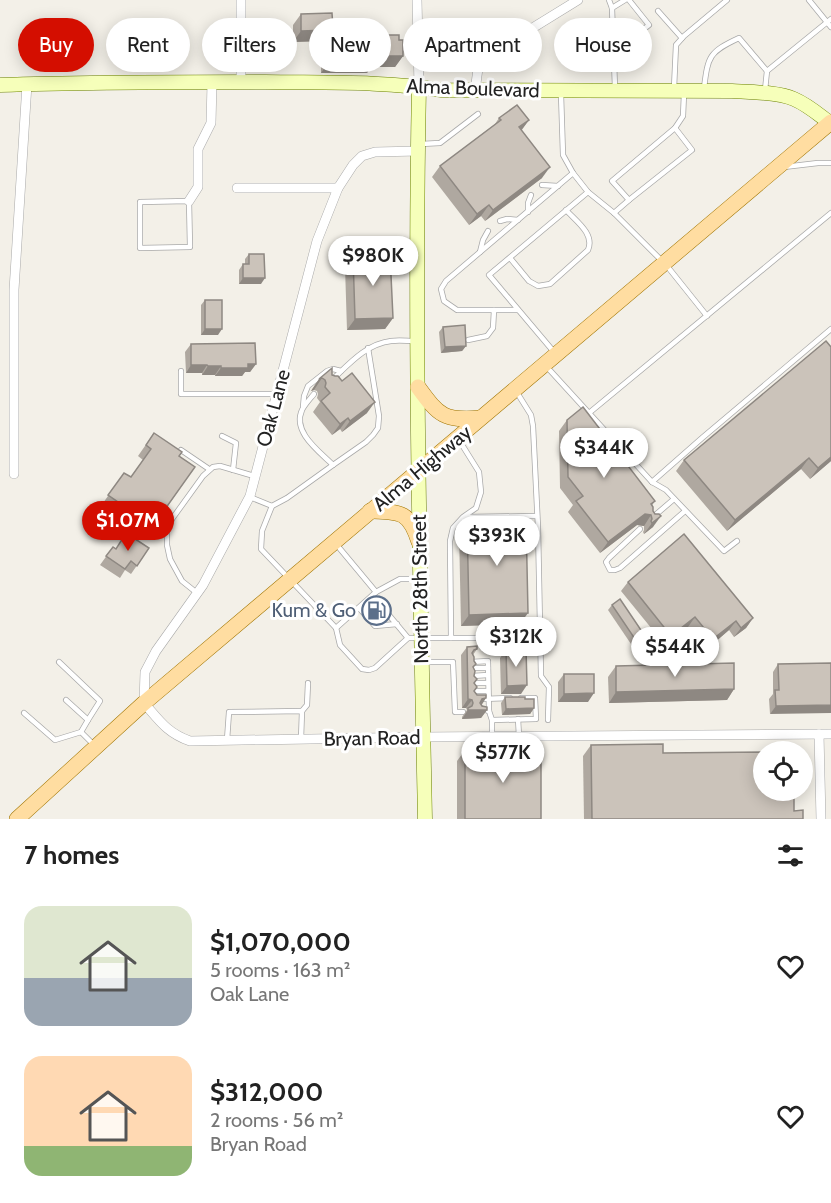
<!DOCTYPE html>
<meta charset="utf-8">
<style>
body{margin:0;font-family:Cabin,sans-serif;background:#f2f2f2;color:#222;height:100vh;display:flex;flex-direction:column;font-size:22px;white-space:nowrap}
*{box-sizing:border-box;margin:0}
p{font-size:20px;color:#767676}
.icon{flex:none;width:33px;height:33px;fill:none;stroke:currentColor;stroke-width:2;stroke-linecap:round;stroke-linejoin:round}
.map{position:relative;height:819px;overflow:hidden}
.drawer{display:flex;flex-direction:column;background:#fff;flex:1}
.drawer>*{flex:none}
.hud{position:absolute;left:18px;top:18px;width:795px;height:54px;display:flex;gap:12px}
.buttons{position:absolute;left:753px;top:741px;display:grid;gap:12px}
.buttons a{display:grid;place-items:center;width:60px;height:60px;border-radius:50%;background:#fff;box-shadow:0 3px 15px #0003;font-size:30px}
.price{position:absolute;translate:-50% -51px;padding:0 14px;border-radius:21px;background:#fff;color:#222;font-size:20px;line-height:39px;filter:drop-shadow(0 2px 3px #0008)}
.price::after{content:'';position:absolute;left:50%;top:36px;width:18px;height:14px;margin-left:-9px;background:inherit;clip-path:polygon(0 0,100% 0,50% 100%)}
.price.active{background:#d40e00;color:#fff}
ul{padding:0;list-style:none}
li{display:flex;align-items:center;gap:18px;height:150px;padding:0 24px}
li span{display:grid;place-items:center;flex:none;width:168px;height:120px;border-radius:18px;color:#555}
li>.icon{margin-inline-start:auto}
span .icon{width:72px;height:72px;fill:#fffc;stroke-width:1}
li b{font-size:26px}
h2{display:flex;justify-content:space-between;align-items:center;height:72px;padding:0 24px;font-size:26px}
.tag{padding:0 21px;border-radius:27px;background:#fff;box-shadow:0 3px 15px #0003;font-size:21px;line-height:54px}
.tag.active{background:#d40e00;color:#fff}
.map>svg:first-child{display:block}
</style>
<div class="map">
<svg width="831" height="819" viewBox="0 0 831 819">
<rect width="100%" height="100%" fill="#f3f0e8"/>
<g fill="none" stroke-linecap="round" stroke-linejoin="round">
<defs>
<g id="lane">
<path d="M609 0 612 8 615 88"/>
<path d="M809 0 831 27"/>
<path d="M612 8 625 0"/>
<path d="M658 11 682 38"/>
<path d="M614 52 649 25 629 0"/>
<path d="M767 71 831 19"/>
<path d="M674 88 676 45 684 36 727 0"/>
<path d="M704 88C708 56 709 52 739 38L767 71 765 90"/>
<path d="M561 94 563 155 573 173 588 192"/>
<path d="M421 144 440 143 478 114"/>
<path d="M784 167 818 163H831"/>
<path d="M542 185 558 186"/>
<path d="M629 200 692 150 675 128"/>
<path d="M189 201 190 247 140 248V202Z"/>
<path d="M528 212V203L531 195"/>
<path d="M614 213 629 200 612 181 675 128 683 116 684 94"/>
<path d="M500 221 507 219 518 220"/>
<path d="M480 252 483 240 488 231"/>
<path d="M510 258 529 281 538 286 550 284 588 250C595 234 576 221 566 210"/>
<path d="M667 266 707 316"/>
<path d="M518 310H457L444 301 441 289 446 281 573 173"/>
<path d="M468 340 487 336 493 328 494 310"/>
<path d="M554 352 489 275 588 192 614 213 661 260"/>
<path d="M546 366 652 482 666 490 724 551 737 541"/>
<path d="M181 371V394H277"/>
<path d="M332 380C349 364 366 344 391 341 399 340 407 341 415 341"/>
<path d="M516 391 531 415 533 426 538 527 541 676 549 687 548 720"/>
<path d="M314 394C310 399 305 404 302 410 292 432 319 451 333 465L366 442 373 435 378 428 379 416 368 348"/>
<path d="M303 407 304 396 308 386 327 371 333 369 341 371"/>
<path d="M589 413 831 213"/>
<path d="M222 436 236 443 233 470"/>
<path d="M181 450 209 469"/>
<path d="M652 482 702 438 831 329"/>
<path d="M250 497 272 506 287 498 333 465"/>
<path d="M272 506 262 531 261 549 336 628 376 592 336 544"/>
<path d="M465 517 537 516"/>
<path d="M653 517 674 499"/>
<path d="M640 529 609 558 606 562 610 570H615L620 568 685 511"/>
<path d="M376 592 400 579H418"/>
<path d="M197 593 182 581 170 559 167 545V531L172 519 203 476 213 467 220 466 254 476"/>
<path d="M359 608 375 626 397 624"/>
<path d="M388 614 408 638"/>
<path d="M336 628 340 645 362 669 369 670 375 668 408 638H539"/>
<path d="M451 638 450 541 453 528 463 517 476 508 481 492 479 472 459 440"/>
<path d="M59 662 100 701 88 720"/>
<path d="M425 662H453L455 712H463"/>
<path d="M471 662 488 661 489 711"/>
<path d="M472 668H488"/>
<path d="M472 676 488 675"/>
<path d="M472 683H488"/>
<path d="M473 691H488"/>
<path d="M482 699 510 698"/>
<path d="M66 700 88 720 81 732 94 745"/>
<path d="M302 711 307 705 308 683"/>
<path d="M488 711H489L492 720V736"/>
<path d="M24 713 55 740 81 732"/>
<path d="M518 719 519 736"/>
<path d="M492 720 536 719 535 698H521"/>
<path d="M227 740 229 712 302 711 301 739"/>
</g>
<g id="street">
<path d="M417 0 419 87"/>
<path d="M241 82V0"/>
<path d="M475 91 479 61 578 0"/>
<path d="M418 151 375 152 362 156 353 165 338 188 317 241 250 496 203 585 156 651 145 672 144 703C159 720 167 733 190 741L423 737 831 734"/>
<path d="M237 188H338"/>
<path d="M189 201 198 187V149L211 123 212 83"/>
<path d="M14 474V290L27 84"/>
<path d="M819 734 821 819"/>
</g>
<g id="secondary">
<path d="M0 85C88 82 177 82 265 82 324 83 384 81 442 90L732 91C750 92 778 92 794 99 808 105 818 114 830 123"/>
<path d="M419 87C414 331 420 575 425 819"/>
</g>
<g id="primary">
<path d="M418 387C439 416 444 421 480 418"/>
<path d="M370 511C401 512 409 511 419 542"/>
<path d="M17 819 144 703 831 122"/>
</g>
</defs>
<!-- lane casing -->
<use href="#lane" stroke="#a9a9a9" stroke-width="6"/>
<!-- street casing -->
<use href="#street" stroke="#a9a9a9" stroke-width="10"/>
<!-- secondary casing -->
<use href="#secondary" stroke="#6b8200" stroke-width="15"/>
<!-- primary casing -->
<use href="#primary" stroke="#a07500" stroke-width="16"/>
<!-- lane -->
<use href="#lane" stroke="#fff" stroke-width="4.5"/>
<!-- street -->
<use href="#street" stroke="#fff" stroke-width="9"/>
<!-- secondary -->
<use href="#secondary" stroke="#f6ffba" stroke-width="14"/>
<!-- primary -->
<use href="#primary" stroke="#ffdda1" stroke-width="15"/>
</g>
<!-- wall -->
<g fill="#afa8a0">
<path d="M301 14 333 28 399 40 403 56 395 67H371L367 73H321V41L293 42V25Z"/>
<path d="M499 118 529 120 521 130 542 178 485 221 481 216 469 225 432 177 440 166 495 124Z"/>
<path d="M249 254 261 284H239V270L243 264H245V259Z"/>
<path d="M353 256 393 318 385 329 347 330 345 267Z"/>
<path d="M205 300 218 335H201V305Z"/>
<path d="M443 327 466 346 462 351 441 353 439 332Z"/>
<path d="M191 344 256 364 250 372H245L242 376H215V375H202V373H186L185 352Z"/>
<path d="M831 347V461L810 479 801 469 727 531 676 471 684 460Z"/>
<path d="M332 375 367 413 342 432 340 429 332 435 313 412 320 402 317 398 318 394 317 391 314 390 311 391 319 379Z"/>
<path d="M567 420 652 505 653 511 655 514 653 527 644 534 643 532 644 530V526L637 525 600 553 568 512 573 505 560 488 559 431Z"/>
<path d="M154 433 179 456 195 467 146 537 101 506 124 473 131 477 143 460 138 456Z"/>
<path d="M467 520 520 624 461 626 459 531Z"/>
<path d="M113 547 115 548H149L131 574 125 570 120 578 100 565Z"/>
<path d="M628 582 753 618 746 628 734 637 729 630 707 649 688 627 665 645 621 591Z"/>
<path d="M612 605 641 642 633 647 608 610Z"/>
<path d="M467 647 477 649 473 655 474 691 482 705 487 710 481 718 462 719V717L467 710 466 708H462L461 655Z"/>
<path d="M506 650 521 694H501L500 658Z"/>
<path d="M831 663 770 714 769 699 773 694V672L778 664Z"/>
<path d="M616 666 734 689 727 700 609 703 608 677Z"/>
<path d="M564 674 588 702H558V682Z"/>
<path d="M505 697 525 699 534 708 530 714 502 715 501 703Z"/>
<path d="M591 745 663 753 794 811 803 819H584L583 756Z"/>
<path d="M465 750 541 819H457V761Z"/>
</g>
<!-- shaded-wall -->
<g fill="#8e8882">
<path d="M328 30 321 41 293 42 301 31Z"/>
<path d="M374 56H403L395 67H371L367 73H321L329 62Z"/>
<path d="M529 120 521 131 519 127Z"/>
<path d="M550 167 542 178 485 221 493 210Z"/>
<path d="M489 205 481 216 469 225 477 214Z"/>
<path d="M243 278H265L261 284H239Z"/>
<path d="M393 318 385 329 347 330 355 319Z"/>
<path d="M205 329H222L218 335H201Z"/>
<path d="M466 346 462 351 441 353 445 347Z"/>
<path d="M248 364H256L250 372H245L242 376H215L221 368Z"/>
<path d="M191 365H207L202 373H186Z"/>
<path d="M208 366H221L215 375H202Z"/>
<path d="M322 378 314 390 311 391 319 379Z"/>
<path d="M375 402 367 413 342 432 350 421Z"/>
<path d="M348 418 340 429 332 435 340 424Z"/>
<path d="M831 457V461L810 479 818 468Z"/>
<path d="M809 458 801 469 727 531 735 520Z"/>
<path d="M655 501 647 512 651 515 644 526 637 525 600 553 608 542Z"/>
<path d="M661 516 653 527 644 534 652 523Z"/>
<path d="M528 613 520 624 461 626 469 615Z"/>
<path d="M695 617 688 627 665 645 671 636Z"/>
<path d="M753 618 746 628 734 637 741 628Z"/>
<path d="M736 621 729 630 707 649 713 639Z"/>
<path d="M645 636 641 642 633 647 637 642Z"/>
<path d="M527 685 521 694H501L507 686Z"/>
<path d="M734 689 727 700 609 703 616 692Z"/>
<path d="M594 693 588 702H558L564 694Z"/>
<path d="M486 698 481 706 476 707 482 699Z"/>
<path d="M468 699 472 700 466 708H462Z"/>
<path d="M831 705V713L770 714 776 706Z"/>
<path d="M534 708 530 714 502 715 506 709Z"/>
<path d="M468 710H487L481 718 462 719Z"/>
</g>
<!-- building -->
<g fill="#cbc3ba" stroke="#8e8882" stroke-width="1.5">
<path d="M332 13 333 28H374V35H399V40H403V56H374V62H329L328 30 301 31V14Z"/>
<path d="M517 105 529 120 519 127 550 167 493 210 489 205 477 214 440 166 501 120 499 118Z"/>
<path d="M249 254H264L265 278H243V264H249Z"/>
<path d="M390 254 393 318 355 319 353 256Z"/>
<rect x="205" y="300" width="17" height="29"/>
<path d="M465 325 466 346 445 347 443 327Z"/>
<path d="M826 341 831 347V457L818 468 809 458 735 520 684 460Z"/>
<path d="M255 343 256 364H248V368H221V366H208L207 365H191V344Z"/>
<path d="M332 368V375L335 376H338L342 381 352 373 375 402 350 421 348 418 340 424 321 401 330 393 325 387 326 383 325 380 322 378 319 379Z"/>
<path d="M583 407 655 501 651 504 653 507V511L655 514H659L661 516 652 523 651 521 652 519 651 515 645 514 608 542 576 501 583 496 568 477 567 420Z"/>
<path d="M154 433 182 452 179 456 195 467 153 526 108 495 124 473 131 477 151 449 146 445Z"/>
<path d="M526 519 528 613 469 615 467 520Z"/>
<path d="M126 533 149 548 137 566 131 561 125 569 106 556 113 547 116 549Z"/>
<path d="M684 534 753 618 741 628 736 621 713 639 695 617 671 636 628 582Z"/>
<path d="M620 599 645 636 637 642 612 605Z"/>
<path d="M477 646V649L474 650 472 653 474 657V661L476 664 473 667 475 671 474 676 477 679 474 683 477 687 474 691 477 695H486V698L482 699 480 703 482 706 487 707V710H468V708L472 706 473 703 472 700 468 699 467 647Z"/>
<path d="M526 649 527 685 507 686 506 650Z"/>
<path d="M734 663V689L616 692V666Z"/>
<path d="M831 663V705L776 706 775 690H779L778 664Z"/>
<path d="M564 674H594V693L564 694Z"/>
<path d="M505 697H525V699H534V708L506 709Z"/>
<path d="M663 744V753L764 752V790H794V811L803 810V819H592L591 745Z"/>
<rect x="465" y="750" width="76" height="69"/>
</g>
<!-- icons -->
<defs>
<symbol id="fuel-ring" viewBox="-11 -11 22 22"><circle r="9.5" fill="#fff" stroke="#5c6f8a" stroke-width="1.5"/><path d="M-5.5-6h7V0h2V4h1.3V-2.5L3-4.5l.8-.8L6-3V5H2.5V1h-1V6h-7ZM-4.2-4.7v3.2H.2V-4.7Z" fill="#5c6f8a"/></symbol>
</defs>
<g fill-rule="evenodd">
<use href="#fuel-ring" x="360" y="594" width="33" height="33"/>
</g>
<g text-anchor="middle" stroke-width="6" stroke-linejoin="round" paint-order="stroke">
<!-- street labels -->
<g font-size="20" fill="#222" stroke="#fff">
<text transform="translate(473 88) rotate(2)" y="7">Alma Boulevard</text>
<text transform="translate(273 408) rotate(-75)" y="7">Oak Lane</text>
<text transform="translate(422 468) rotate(-40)" y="7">Alma Highway</text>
<text transform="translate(420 589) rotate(-91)" y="7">North 28th Street</text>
<text transform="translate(372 738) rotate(-1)" y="7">Bryan Road</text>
</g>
<!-- service labels -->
<g font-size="20" fill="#4e5e75" stroke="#fff" text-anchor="end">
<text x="356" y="617">Kum &amp; Go</text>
</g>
</g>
</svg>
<div class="buttons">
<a><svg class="icon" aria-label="locate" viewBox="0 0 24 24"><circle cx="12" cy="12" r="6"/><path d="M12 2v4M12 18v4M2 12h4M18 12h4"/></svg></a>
</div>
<b class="price" style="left:373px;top:287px">$980K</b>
<b class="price" style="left:604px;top:479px">$344K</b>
<b class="price active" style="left:128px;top:552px">$1.07M</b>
<b class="price" style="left:497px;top:567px">$393K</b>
<b class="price" style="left:516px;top:668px">$312K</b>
<b class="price" style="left:675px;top:678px">$544K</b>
<b class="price" style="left:503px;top:784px">$577K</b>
<div class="hud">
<a class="tag active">Buy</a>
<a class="tag">Rent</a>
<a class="tag">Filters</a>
<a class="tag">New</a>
<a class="tag">Apartment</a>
<a class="tag">House</a>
</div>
</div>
<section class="drawer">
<h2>7 homes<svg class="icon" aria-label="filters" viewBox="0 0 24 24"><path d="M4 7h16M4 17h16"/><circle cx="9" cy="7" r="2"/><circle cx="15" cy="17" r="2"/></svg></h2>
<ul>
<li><span style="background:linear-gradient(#dfe7d0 60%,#9aa5b1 0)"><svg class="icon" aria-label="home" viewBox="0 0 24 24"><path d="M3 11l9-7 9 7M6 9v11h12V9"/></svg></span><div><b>$1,070,000</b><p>5 rooms · 163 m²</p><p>Oak Lane</p></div><svg class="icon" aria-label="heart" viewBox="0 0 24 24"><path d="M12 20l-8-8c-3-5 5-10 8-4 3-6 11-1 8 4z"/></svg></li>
<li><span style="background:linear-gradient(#ffd9b3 75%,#8fb573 0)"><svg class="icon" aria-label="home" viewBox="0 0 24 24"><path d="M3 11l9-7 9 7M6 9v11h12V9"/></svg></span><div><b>$312,000</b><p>2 rooms · 56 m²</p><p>Bryan Road</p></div><svg class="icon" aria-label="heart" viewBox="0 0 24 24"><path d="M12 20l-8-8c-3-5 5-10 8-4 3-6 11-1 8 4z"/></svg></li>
</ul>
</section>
